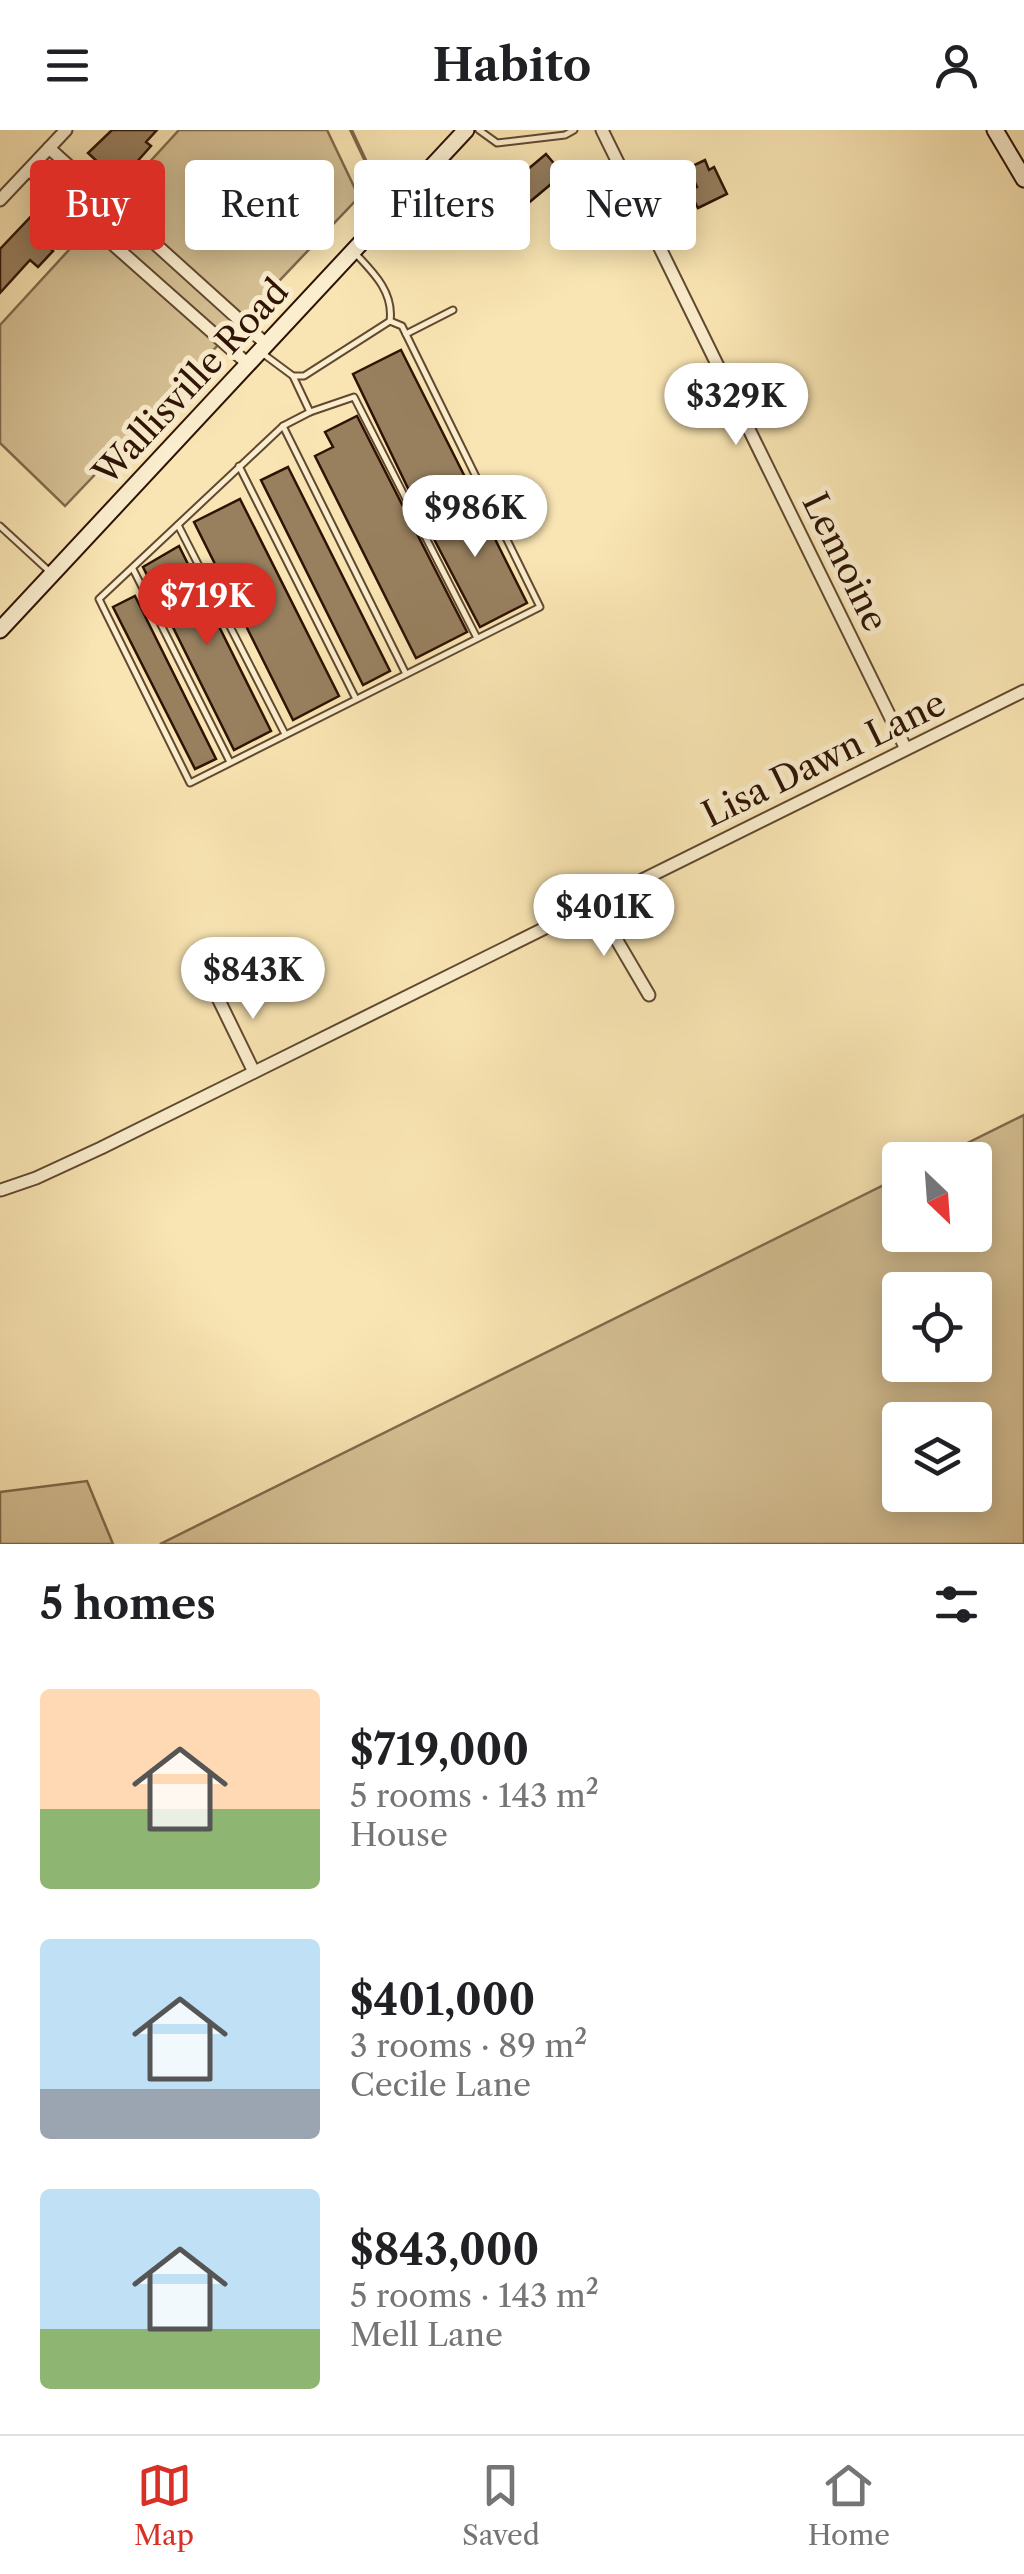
<!DOCTYPE html>
<meta charset="utf-8">
<style>
body{margin:0;font-family:"Libre Caslon Text",serif;background:#f2f2f2;color:#202124;height:100vh;display:flex;flex-direction:column;font-size:38px;white-space:nowrap}
*{box-sizing:border-box;margin:0}
p{font-size:32px;color:#757577}
.icon{flex:none;width:55px;height:55px;fill:none;stroke:currentColor;stroke-width:2;stroke-linecap:round;stroke-linejoin:round}
.map{position:relative;height:1414px;overflow:hidden}
.drawer{display:flex;flex-direction:column;background:#fff;flex:1}
.drawer>*{flex:none}
.banner{position:absolute;left:30px;top:30px;width:965px;height:90px;display:flex;gap:20px}
.needle{width:65px;rotate:155deg}
.fabs{position:absolute;left:882px;top:1012px;display:grid;gap:20px}
.fabs a{display:grid;place-items:center;width:110px;height:110px;border-radius:10px;background:#fff;box-shadow:0 5px 25px #0003;font-size:50px}
.price{position:absolute;translate:-50% -85px;padding:0 22px;border-radius:35px;background:#fff;color:#222;font-size:32px;line-height:65px;filter:drop-shadow(0 2px 5px #0008)}
.price::after{content:'';position:absolute;left:50%;top:60px;width:30px;height:22px;margin-left:-15px;background:inherit;clip-path:polygon(0 0,100% 0,50% 100%)}
.price.on{background:#d93025;color:#fff}
ul{padding:0;list-style:none}
li{display:flex;align-items:center;gap:30px;height:250px;padding:0 40px}
li span{display:grid;place-items:center;flex:none;width:280px;height:200px;border-radius:10px;color:#555}
li>.icon{margin-inline-start:auto}
span .icon{width:120px;height:120px;fill:#fffc;stroke-width:1}
li b{font-size:42px}
h2{display:flex;justify-content:space-between;align-items:center;height:120px;padding:0 40px;font-size:42px}
.chip{padding:0 35px;border-radius:10px;background:#fff;box-shadow:0 5px 25px #0003;font-size:35px;line-height:90px}
.chip.on{background:#d93025;color:#fff}
header{display:flex;justify-content:space-between;align-items:center;height:130px;padding:0 40px;background:#fff;font-size:45px;font-weight:700}
.dock{display:flex;justify-content:space-around;align-items:center;height:140px;border-top:2px solid #e0e0e0;background:#fff;font-size:28px;color:#757577}
.dock a{display:grid;justify-items:center;gap:5px}
.dock .on{color:#d93025}
.map>svg:first-child{display:block}
</style>
<header><svg class="icon" aria-label="menu" viewBox="0 0 24 24"><path d="M4 6h16M4 12h16M4 18h16"/></svg>Habito<svg class="icon" aria-label="person" viewBox="0 0 24 24"><circle cx="12" cy="8" r="4"/><path d="M4 21q1-7 8-7t8 7"/></svg></header>
<div class="map">
<svg width="1024" height="1414" viewBox="0 0 1024 1414">
<rect width="100%" height="100%" fill="#f9e5b3"/>
<filter id="stains"><feTurbulence type="fractalNoise" baseFrequency=".002" numOctaves="4"/><feColorMatrix values="0 0 0 0 .2 0 0 0 0 .09 0 0 0 0 .02 0 0 0 .5 -.17"/></filter>
<radialGradient id="worn" r=".72"><stop offset=".6" stop-color="#630" stop-opacity="0"/><stop offset="1" stop-color="#630" stop-opacity=".3"/></radialGradient>
<!-- green -->
<g fill="#d6c195" stroke="#826a4c" stroke-width="2.5" fill-rule="evenodd">
<path d="M179 0H327L359 67 65 376 0 313V195Z"/>
<path d="M1024 985V1414H160L900 1047V1105H975V1030H933ZM975 1160V1235H900V1160ZM975 1290V1365H900V1290Z"/>
<path d="M87 1351 113 1414H0V1362Z"/>
</g>
<g fill="none" stroke-linecap="round" stroke-linejoin="round">
<!-- stream -->
<path stroke="#7e664a" stroke-width="4" d="M351 0 376 53"/>
</g>
<!-- building -->
<g fill="#98805f" stroke="#2e1304" stroke-width="2.5">
<path d="M112 0H157L146 12 151 16 119 52 88 23Z"/>
<path d="M546 24 563 44 519 81 502 61Z"/>
<path d="M705 30 709 40 714 37 727 64 698 78 689 61 697 57 688 38Z"/>
<path d="M40 77 64 98 47 116 53 121 38 137 30 130 0 163V119Z"/>
<path d="M401 220 466 349V352L417 377 353 244Z"/>
<path d="M357 286 467 502 416 528 315 326 333 317 325 302Z"/>
<path d="M288 337 390 541 363 555 261 350Z"/>
<path d="M472 363 527 473 480 497 423 388Z"/>
<path d="M240 369 339 566 293 590 194 392Z"/>
<path d="M179 416 271 601 234 620 143 437Z"/>
<path d="M135 466 216 629 195 639 113 477Z"/>
</g>
<g fill="none" stroke-linecap="round" stroke-linejoin="round">
<defs>
<g id="lane">
<path d="M479 0 497 13 565 5 574 0"/>
<path d="M406 204 453 180"/>
<path d="M262 223 293 246H304L390 191C394 162 373 142 354 122"/>
<path d="M293 246 310 282 283 296 99 469 190 653 540 477 402 196 390 191"/>
<path d="M310 282 354 267 477 508"/>
<path d="M283 296 406 544"/>
<path d="M239 336 356 569"/>
<path d="M414 385 479 353"/>
<path d="M178 395 285 604"/>
<path d="M0 396 50 442"/>
<path d="M133 439 230 632"/>
</g>
<g id="street">
<path d="M602 0 906 619"/>
<path d="M49 18 266 214"/>
<path d="M29 40 248 234"/>
<path d="M0 70 66 0"/>
<path d="M595 773 649 865"/>
<path d="M214 860 254 942"/>
<path d="M1 1060 36 1048 101 1018 1024 561"/>
</g>
<g id="secondary">
<path d="M995 0 1024 49"/>
<path d="M0 500 466 0"/>
</g>
</defs>
<!-- lane casing -->
<use href="#lane" stroke="#614830" stroke-width="9"/>
<!-- street casing -->
<use href="#street" stroke="#614830" stroke-width="15"/>
<!-- secondary casing -->
<use href="#secondary" stroke="#2e1304" stroke-width="19"/>
<!-- lane -->
<use href="#lane" stroke="#fbeece" stroke-width="5"/>
<!-- street -->
<use href="#street" stroke="#fbeece" stroke-width="11"/>
<!-- secondary -->
<use href="#secondary" stroke="#fbeece" stroke-width="15"/>
</g>
<g text-anchor="middle" stroke-width="10" stroke-linejoin="round" paint-order="stroke">
<!-- street labels -->
<g font-size="35" fill="#2e1304" stroke="#fbeece">
<text transform="translate(191 252) rotate(-47)" y="12">Wallisville Road</text>
<text transform="translate(845 432) rotate(64)" y="12">Lemoine</text>
<text transform="translate(824 629) rotate(-26)" y="12">Lisa Dawn Lane</text>
</g>
</g>
<rect width="100%" height="100%" filter="url(#stains)"/>
<rect width="100%" height="100%" fill="url(#worn)"/>
</svg>
<div class="fabs">
<a><svg class="needle" viewBox="-14 -14 28 28"><path d="M0-13l5 13h-10z" fill="#e53935"/><path d="M0 13l5-13h-10z" fill="#757577"/></svg></a>
<a><svg class="icon" aria-label="locate" viewBox="0 0 24 24"><circle cx="12" cy="12" r="6"/><path d="M12 2v4M12 18v4M2 12h4M18 12h4"/></svg></a>
<a><svg class="icon" aria-label="layers" viewBox="0 0 24 24"><path d="M12 4l9 5-9 5-9-5zM3 14l9 5 9-5"/></svg></a>
</div>
<b class="price" style="left:736px;top:318px">$329K</b>
<b class="price" style="left:475px;top:430px">$986K</b>
<b class="price on" style="left:207px;top:518px">$719K</b>
<b class="price" style="left:604px;top:829px">$401K</b>
<b class="price" style="left:253px;top:892px">$843K</b>
<div class="banner">
<a class="chip on">Buy</a>
<a class="chip">Rent</a>
<a class="chip">Filters</a>
<a class="chip">New</a>
</div>
</div>
<section class="drawer">
<h2>5 homes<svg class="icon" aria-label="filters" viewBox="0 0 24 24"><path d="M4 7h16M4 17h16"/><circle cx="9" cy="7" r="2"/><circle cx="15" cy="17" r="2"/></svg></h2>
<ul>
<li><span style="background:linear-gradient(#ffd9b3 60%,#8fb573 0)"><svg class="icon" aria-label="home" viewBox="0 0 24 24"><path d="M3 11l9-7 9 7M6 9v11h12V9"/></svg></span><div><b>$719,000</b><p>5 rooms · 143 m²</p><p>House</p></div></li>
<li><span style="background:linear-gradient(#bfe0f5 75%,#9aa5b1 0)"><svg class="icon" aria-label="home" viewBox="0 0 24 24"><path d="M3 11l9-7 9 7M6 9v11h12V9"/></svg></span><div><b>$401,000</b><p>3 rooms · 89 m²</p><p>Cecile Lane</p></div></li>
<li><span style="background:linear-gradient(#bfe0f5 70%,#8fb573 0)"><svg class="icon" aria-label="home" viewBox="0 0 24 24"><path d="M3 11l9-7 9 7M6 9v11h12V9"/></svg></span><div><b>$843,000</b><p>5 rooms · 143 m²</p><p>Mell Lane</p></div></li>
</ul>
</section>
<nav class="dock">
<a class="on"><svg class="icon" aria-label="map" viewBox="0 0 24 24"><path d="M3 6l6-2 6 2 6-2v14l-6 2-6-2-6 2zM9 4v14M15 6v14"/></svg>Map</a>
<a><svg class="icon" aria-label="saved" viewBox="0 0 24 24"><path d="M7 4h10v16l-5-4-5 4z"/></svg>Saved</a>
<a><svg class="icon" aria-label="home" viewBox="0 0 24 24"><path d="M3 11l9-7 9 7M6 9v11h12V9"/></svg>Home</a>
</nav>
